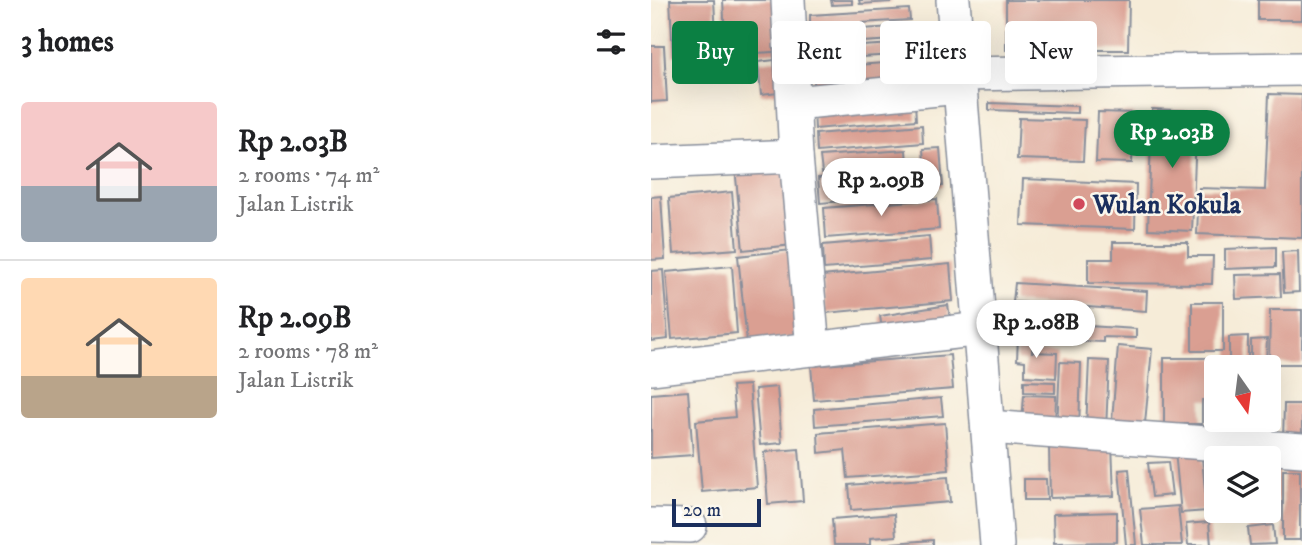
<!DOCTYPE html>
<meta charset="utf-8">
<style>
body{margin:0;font-family:"IM FELL DW Pica",serif;background:#f6f6f6;color:#202124;height:100vh;display:flex;flex-direction:column;font-size:26px;white-space:nowrap}
*{box-sizing:border-box;margin:0}
p{font-size:23px;color:#757577}
.icon{flex:none;width:38px;height:38px;fill:none;stroke:currentColor;stroke-width:2;stroke-linecap:round;stroke-linejoin:round}
.map{position:relative;flex:1;overflow:hidden}
.panel{display:flex;flex-direction:column;background:#fff;width:651px}
.panel>*{flex:none}
.hud{position:absolute;left:21px;top:21px;width:525px;height:63px;display:flex;gap:14px}
.needle{width:46px;rotate:166deg}
.tools{position:absolute;left:553px;top:355px;display:grid;gap:14px}
.tools a{display:grid;place-items:center;width:77px;height:77px;border-radius:7px;background:#fff;box-shadow:0 7px 28px #0002;font-size:35px}
.scale{position:absolute;left:21px;bottom:18px;width:89px;box-sizing:border-box;padding-left:7px;border:4px solid #1b2f5e;border-top:0;font-size:19px;line-height:24px;white-space:nowrap;color:#1b2f5e;-webkit-text-stroke:5px #fbf7ec;paint-order:stroke}
.price{position:absolute;translate:-50% -60px;padding:0 16px;border-radius:24px;background:#fff;color:#222;font-size:23px;line-height:46px;filter:drop-shadow(0 2px 4px #0008)}
.price::after{content:'';position:absolute;left:50%;top:42px;width:21px;height:16px;margin-left:-10px;background:inherit;clip-path:polygon(0 0,100% 0,50% 100%)}
.price.on{background:#0b8043;color:#fff}
ul{padding:0;list-style:none}
li{display:flex;align-items:center;gap:21px;height:175px;padding:0 21px}
li+li{border-top:2px solid #e0e0e0}
li span{display:grid;place-items:center;flex:none;width:196px;height:140px;border-radius:7px;color:#555}
li>.icon{margin-inline-start:auto}
span .icon{width:84px;height:84px;fill:#fffc;stroke-width:1}
li b{font-size:30px}
h2{display:flex;justify-content:space-between;align-items:center;height:84px;padding:0 21px;font-size:30px}
.pill{padding:0 24px;border-radius:7px;background:#fff;box-shadow:0 7px 28px #0002;font-size:24px;line-height:63px}
.pill.on{background:#0b8043;color:#fff}
main{display:flex;flex:1;min-height:0}
.map>svg:first-child{display:block}
</style>
<main>
<section class="panel">
<h2>3 homes<svg class="icon" aria-label="filters" viewBox="0 0 24 24"><path d="M4 7h16M4 17h16"/><circle cx="9" cy="7" r="2"/><circle cx="15" cy="17" r="2"/></svg></h2>
<ul>
<li><span style="background:linear-gradient(#f6c9c9 60%,#9aa5b1 0)"><svg class="icon" aria-label="home" viewBox="0 0 24 24"><path d="M3 11l9-7 9 7M6 9v11h12V9"/></svg></span><div><b>Rp 2.03B</b><p>2 rooms · 74 m²</p><p>Jalan Listrik</p></div></li>
<li><span style="background:linear-gradient(#ffd9b3 70%,#b9a48a 0)"><svg class="icon" aria-label="home" viewBox="0 0 24 24"><path d="M3 11l9-7 9 7M6 9v11h12V9"/></svg></span><div><b>Rp 2.09B</b><p>2 rooms · 78 m²</p><p>Jalan Listrik</p></div></li>
</ul>
</section>
<div class="map">
<svg width="651" height="545" viewBox="0 0 651 545">
<rect width="100%" height="100%" fill="#fbf7ec"/>
<filter id="ink" filterUnits="userSpaceOnUse"><feTurbulence type="fractalNoise" baseFrequency=".0143" numOctaves="2"/><feDisplacementMap in="SourceGraphic" scale="14" xChannelSelector="R" yChannelSelector="G"/><feConvolveMatrix kernelMatrix="1 2 1 2 8 2 1 2 1" color-interpolation-filters="sRGB"/></filter>
<filter id="wash" filterUnits="userSpaceOnUse"><feTurbulence type="fractalNoise" baseFrequency=".00686" numOctaves="4" result="noise"/><feDisplacementMap in="SourceGraphic" scale="28" xChannelSelector="R" yChannelSelector="G"/><feGaussianBlur stdDeviation="1.57" result="paint"/><feColorMatrix in="noise" values="0 0 0 0 0 0 0 0 0 0 0 0 0 0 0 0 0 1.4 0 .05"/><feComposite in="paint" operator="in"/></filter>
<g filter="url(#wash)">
<rect width="100%" height="100%" fill="#f6ecd8"/>
<g id="blocks">
<!-- building -->
<g fill="#da9f92">
<path d="M19 0H63L66 53 22 56Z"/>
<path d="M72 0H133L136 51 75 55Z"/>
<path d="M180 0H201V4L181 5Z"/>
<path d="M208 0H240V2L209 4Z"/>
<path d="M355 0H478L477 50H355Z"/>
<rect x="607" y="0" width="44" height="20"/>
<path d="M258 9 259 20 159 26V15Z"/>
<path d="M260 26 261 39 160 45 159 32Z"/>
<path d="M261 43V54L193 58V47Z"/>
<path d="M0 46H13L16 101 0 102Z"/>
<path d="M132 59 136 92 110 95 107 62Z"/>
<path d="M262 61 264 85 164 93 162 68Z"/>
<path d="M618 94 651 95V238L546 234 548 188 614 190Z"/>
<path d="M264 102 265 120 164 129 163 110Z"/>
<path d="M338 103 426 106V113L338 110Z"/>
<path d="M501 109 546 111 541 231 497 229Z"/>
<path d="M447 112 483 113 481 163 445 162Z"/>
<path d="M368 118 434 120 432 161 366 159Z"/>
<path d="M271 125 272 143 166 152 165 134Z"/>
<path d="M289 148 292 186 275 187 272 149Z"/>
<path d="M255 150 256 166 171 173 169 156Z"/>
<path d="M134 162 142 245 92 250 84 167Z"/>
<path d="M267 169 269 195 169 203 167 178Z"/>
<path d="M372 179 485 184 484 229 370 225Z"/>
<path d="M81 192 86 249 22 254 18 198Z"/>
<path d="M10 196 14 259 0 260V197Z"/>
<path d="M286 199 288 229 175 238 173 208Z"/>
<path d="M278 236 280 260 173 269 172 245Z"/>
<path d="M462 242H537V256H562L561 284 437 283V259H462Z"/>
<path d="M625 247V267L574 269V249Z"/>
<path d="M140 250 150 337 96 342 87 256Z"/>
<path d="M647 251 648 292 633 293 631 252Z"/>
<path d="M299 264 302 301 175 313 171 276Z"/>
<path d="M81 266 86 333 21 339 15 272Z"/>
<path d="M12 270 17 339 0 341V271Z"/>
<path d="M629 274 630 297 585 299 584 275Z"/>
<path d="M364 283 496 291 495 311 362 302Z"/>
<rect x="541" y="302" width="31" height="49"/>
<path d="M297 305 300 324 232 335 229 316Z"/>
<path d="M619 310H651V364H618Z"/>
<path d="M388 323 485 329V338L452 337V342L387 339Z"/>
<path d="M597 336V362H578V337Z"/>
<path d="M367 337 382 338 381 352 406 353 405 378 374 376V361L366 360Z"/>
<path d="M616 339 615 363H600V340Z"/>
<path d="M467 346 501 349 494 423 461 421Z"/>
<path d="M299 355 302 389 163 400 160 366Z"/>
<path d="M513 358H569V368H565V400H551V424H513Z"/>
<path d="M438 360 458 361 455 430 435 429Z"/>
<path d="M409 362 430 363 428 430 406 429Z"/>
<rect x="618" y="366" width="5" height="22"/>
<path d="M373 381 404 382V393L373 392Z"/>
<path d="M98 385 106 487 51 492 45 421 84 417 81 386Z"/>
<path d="M126 387 131 443 109 445 104 389Z"/>
<path d="M37 391 42 455 0 458V394Z"/>
<path d="M373 395 405 396 404 425 371 423Z"/>
<rect x="618" y="395" width="3" height="21"/>
<path d="M290 398 292 416 164 426 163 409Z"/>
<path d="M633 404H651V440H632Z"/>
<path d="M620 419V441H567L568 420Z"/>
<path d="M294 423 298 470 197 478 194 450 168 453 167 433Z"/>
<path d="M461 444 463 496 399 498 398 446Z"/>
<path d="M550 448 556 511 530 513 524 451Z"/>
<path d="M148 449 152 501 117 504 113 452Z"/>
<rect x="618" y="456" width="10" height="54"/>
<path d="M517 462 521 495 501 497 497 463Z"/>
<path d="M478 469 485 545H475L468 470Z"/>
<rect x="632" y="470" width="17" height="70"/>
<path d="M297 477 299 502 200 510 198 485Z"/>
<path d="M373 479H395L396 500H373Z"/>
<path d="M527 506 531 545H493L489 509Z"/>
<path d="M466 512V542L403 543 402 514Z"/>
<path d="M243 514 245 536 219 538V545H183L181 519Z"/>
<path d="M558 522 560 545H537L535 524Z"/>
<path d="M622 525 624 544 599 545 597 528Z"/>
<path d="M282 540V545H241V543Z"/>
</g>
</g>
</g>
<g filter="url(#ink)">
<use href="#blocks" fill-opacity="0" stroke="#888e9b" stroke-width="2"/>
<g fill="none" stroke-linecap="round" stroke-linejoin="round">
<defs>
<g id="street">
<path d="M302 0 346 545"/>
<path d="M310 74 651 69"/>
<path d="M143 103 308 87"/>
<path d="M145 156 162 349"/>
<path d="M0 162 145 156 137 0"/>
<path d="M0 368 330 329"/>
<path d="M337 427 651 450"/>
<path d="M0 525 39 526"/>
</g>
</defs>
<!-- street casing -->
<use href="#street" stroke="#888e9b" stroke-width="36"/>
<!-- street -->
<use href="#street" stroke="#fff" stroke-width="33"/>
</g>
</g>
<!-- markers -->
<circle fill="#d1495b" stroke="#fbf7ec" stroke-width="2.5" cx="428" cy="204" r="7"/>
<g text-anchor="middle" stroke-width="5" stroke-linejoin="round" paint-order="stroke">
<!-- poi labels -->
<g font-size="26" font-weight="bold" fill="#1b2f5e" stroke="#fbf7ec" text-anchor="start">
<text x="442" y="213">Wulan Kokula</text>
</g>
</g>
</svg>
<div class="tools">
<a><svg class="needle" viewBox="-14 -14 28 28"><path d="M0-13l5 13h-10z" fill="#e53935"/><path d="M0 13l5-13h-10z" fill="#757577"/></svg></a>
<a><svg class="icon" aria-label="layers" viewBox="0 0 24 24"><path d="M12 4l9 5-9 5-9-5zM3 14l9 5 9-5"/></svg></a>
</div>
<div class="scale">20 m</div>
<b class="price on" style="left:521px;top:170px">Rp 2.03B</b>
<b class="price" style="left:230px;top:218px">Rp 2.09B</b>
<b class="price" style="left:385px;top:360px">Rp 2.08B</b>
<div class="hud">
<a class="pill on">Buy</a>
<a class="pill">Rent</a>
<a class="pill">Filters</a>
<a class="pill">New</a>
</div>
</div>
</main>
